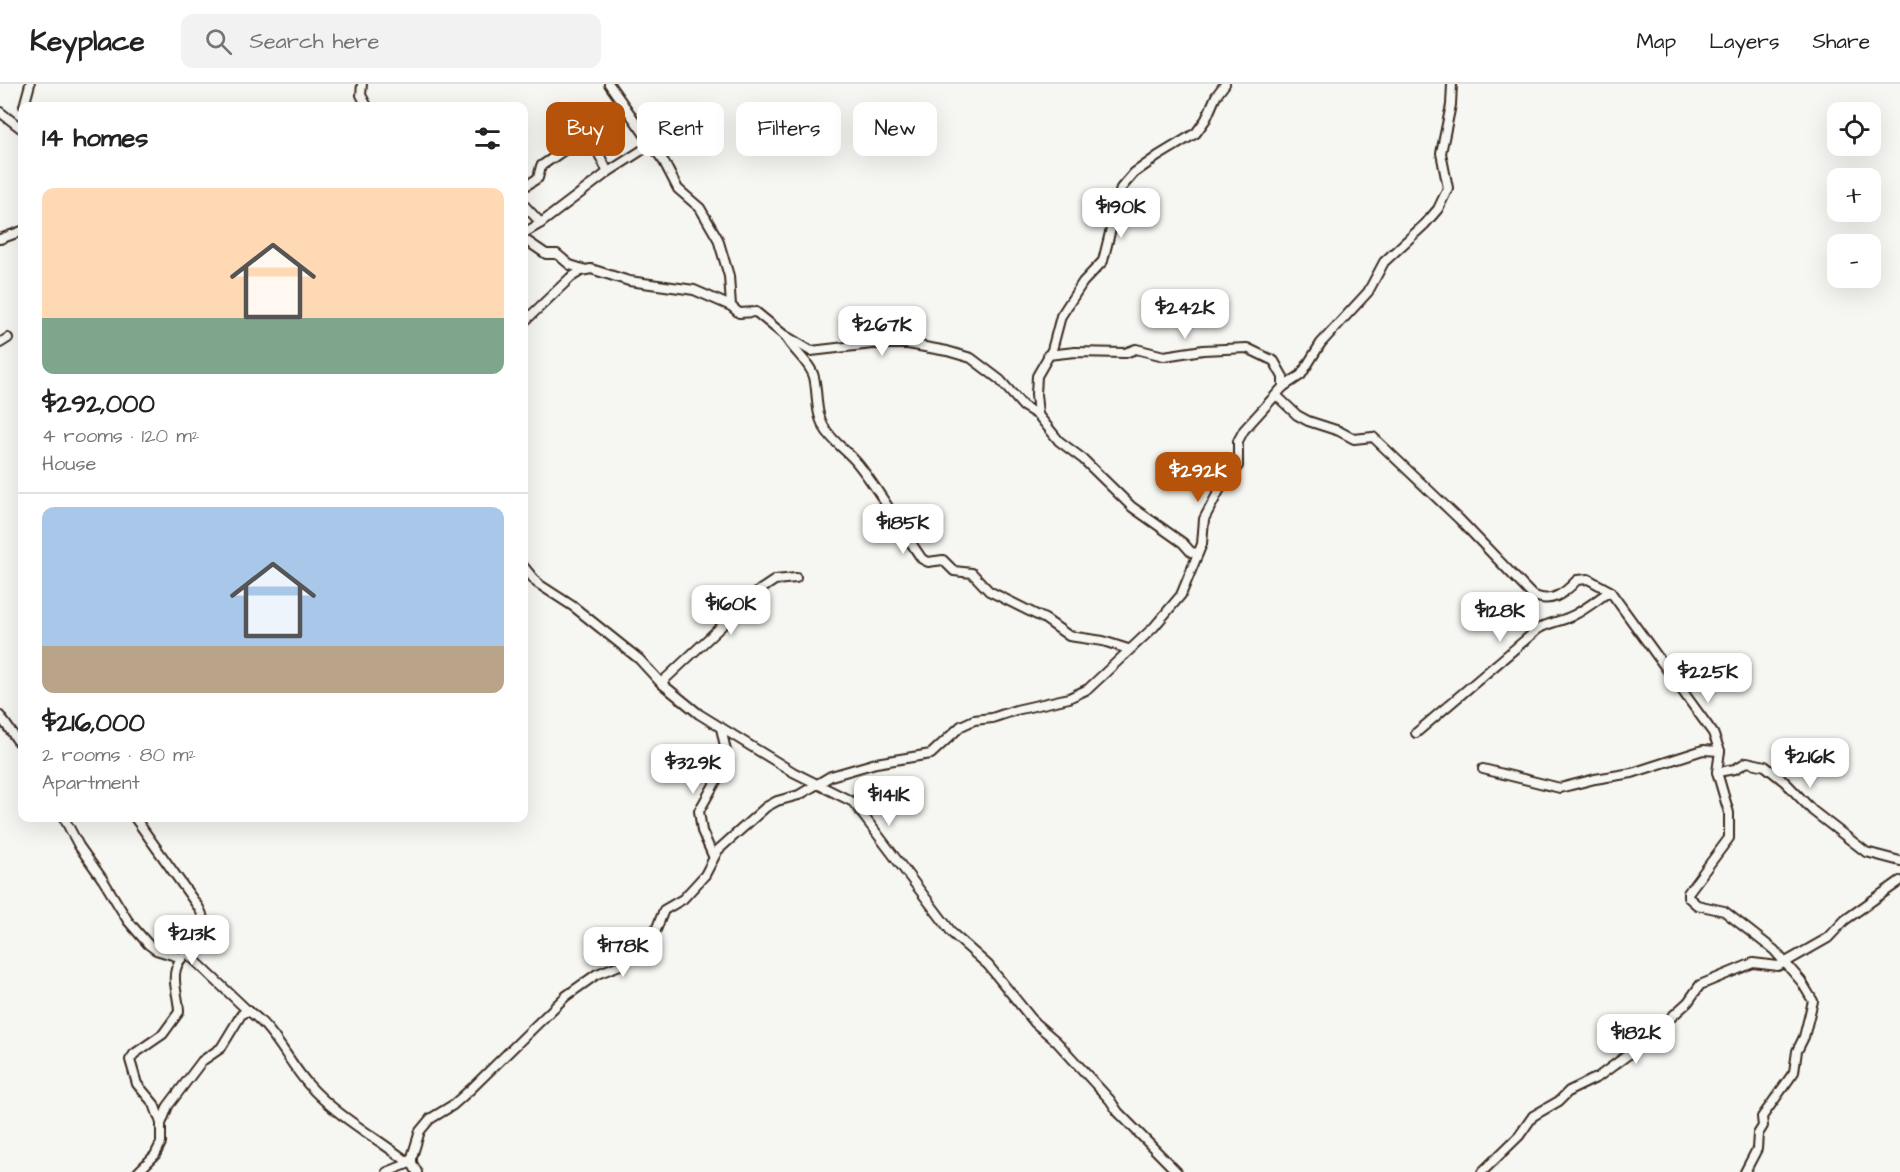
<!DOCTYPE html>
<meta charset="utf-8">
<style>
body{margin:0;font-family:"Architects Daughter",sans-serif;background:#f2f2f2;color:#222;height:100vh;display:flex;flex-direction:column;font-size:22px;white-space:nowrap}
*{box-sizing:border-box;margin:0}
p{font-size:20px;color:#767676}
.icon{flex:none;width:33px;height:33px;fill:none;stroke:currentColor;stroke-width:2;stroke-linecap:round;stroke-linejoin:round}
.map{position:relative;flex:1;overflow:hidden}
.panel{position:absolute;left:18px;top:18px;width:510px;height:720px;display:flex;flex-direction:column;background:#fff;border-radius:12px;box-shadow:0 6px 24px #0002}
.panel>*{flex:none}
.banner{position:absolute;left:546px;top:18px;width:570px;height:54px;display:flex;gap:12px}
.fabs{position:absolute;left:1827px;top:18px;display:grid;gap:12px}
.fabs a{display:grid;place-items:center;width:54px;height:54px;border-radius:12px;background:#fff;box-shadow:0 6px 24px #0002;font-size:30px}
.price{position:absolute;translate:-50% -51px;padding:0 14px;border-radius:12px;background:#fff;color:#222;font-size:20px;line-height:39px;filter:drop-shadow(0 2px 3px #0008)}
.price::after{content:'';position:absolute;left:50%;top:36px;width:18px;height:14px;margin-left:-9px;background:inherit;clip-path:polygon(0 0,100% 0,50% 100%)}
.price.active{background:#b45309;color:#fff}
ul{padding:0;list-style:none}
li{display:grid;align-content:center;gap:12px;height:318px;padding:0 24px}
li+li{border-top:2px solid #e0e0e0}
li span{display:grid;place-items:center;height:186px;border-radius:12px;color:#555}
li>.icon{margin-inline-start:auto}
span .icon{width:108px;height:108px;fill:#fffc;stroke-width:1}
li b{font-size:26px}
h2{display:flex;justify-content:space-between;align-items:center;height:72px;padding:0 24px;font-size:26px}
.pill{padding:0 21px;border-radius:12px;background:#fff;box-shadow:0 6px 24px #0002;font-size:21px;line-height:54px}
.pill.active{background:#b45309;color:#fff}
header{display:flex;align-items:center;gap:36px;box-sizing:border-box;height:84px;padding:0 30px;background:#fff;border-bottom:2px solid #e0e0e0}
header strong{font-size:28px}
nav{display:flex;gap:33px;margin-inline-start:auto;font-size:21px}
.search{width:420px;height:54px;background:#f2f2f2;display:flex;align-items:center;gap:15px;box-sizing:border-box;padding:0 21px;border-radius:12px;color:#767676;font-size:22px}
.map>svg:first-child{display:block}
</style>
<header>
<strong>Keyplace</strong>
<div class="search"><svg class="icon" aria-label="search" viewBox="0 0 24 24"><circle cx="10" cy="10" r="6"/><path d="M15 15l6 6"/></svg>Search here</div>
<nav><a>Map</a><a>Layers</a><a>Share</a></nav>
</header>
<div class="map">
<svg width="1900" height="1088" viewBox="0 0 1900 1088">
<rect width="100%" height="100%" fill="#f6f6f2"/>
<filter id="ink" filterUnits="userSpaceOnUse"><feTurbulence type="fractalNoise" baseFrequency=".0167" numOctaves="2"/><feDisplacementMap in="SourceGraphic" scale="12" xChannelSelector="R" yChannelSelector="G"/><feConvolveMatrix kernelMatrix="1 2 1 2 8 2 1 2 1" color-interpolation-filters="sRGB"/></filter>
<g filter="url(#ink)">
<g fill="none" stroke-linecap="round" stroke-linejoin="round">
<defs>
<g id="street">
<path d="M362 0 361 11 367 22"/>
<path d="M609 0 664 78 678 105 700 124 718 155 729 192 731 222"/>
<path d="M24 22 30 0"/>
<path d="M0 28 22 45"/>
<path d="M589 51 608 88"/>
<path d="M524 103 538 94 541 82 626 24"/>
<path d="M524 121 541 139"/>
<path d="M524 149 541 139 608 88 650 61"/>
<path d="M0 155 22 147"/>
<path d="M524 155 546 170H557L570 181 586 186"/>
<path d="M524 238 570 194 581 187 591 185 629 197 694 206 731 222 739 229 756 228 784 251 811 267 872 260H908L947 267 971 274 1000 296 1023 322 1038 331 1059 357 1083 375 1132 423 1183 459 1191 468 1198 469"/>
<path d="M785 252C792 266 810 278 814 293 818 309 815 328 824 343 832 358 847 366 858 380 882 410 900 444 922 475L928 478 943 476 954 487 972 489 989 507 1045 535 1069 552 1103 557 1128 565"/>
<path d="M0 259 8 254"/>
<path d="M1048 271 1075 268 1125 269 1136 265 1164 272 1203 266 1247 264 1274 277 1283 293V303"/>
<path d="M1277 312 1297 331 1308 337 1339 347 1354 355 1373 353 1459 435 1531 510C1550 521 1564 510 1577 496L1588 495 1610 507 1713 649 1720 667 1717 688 1729 729V754L1688 809V813L1697 821 1724 827 1774 866 1801 897 1813 917 1804 953 1797 967 1794 988 1762 1033 1763 1042 1758 1050 1757 1065 1745 1088"/>
<path d="M1038 331 1036 310 1037 292 1052 266 1061 232 1083 198 1103 177 1121 104 1134 89 1158 72 1196 49 1206 35 1216 12 1225 0"/>
<path d="M524 483 537 499 574 523 639 575 661 599 699 630 793 688 853 718 953 850 988 881 1035 939 1056 957 1110 1016 1118 1028 1177 1088"/>
<path d="M661 599 760 506 775 496 796 494"/>
<path d="M0 632 22 663"/>
<path d="M1416 649 1538 545C1549 538 1561 538 1574 531 1586 525 1598 515 1610 507"/>
<path d="M1483 685 1560 704 1595 695 1632 689 1703 666 1720 667"/>
<path d="M1717 688 1735 685 1747 678 1765 682 1785 698 1813 727 1866 768 1900 777"/>
<path d="M64 734 79 762 103 796 128 837 148 860 156 866 182 874"/>
<path d="M135 734 199 824C217 857 183 860 176 885 172 898 179 914 179 928L163 950 134 970 130 976 137 1000 154 1020 161 1039"/>
<path d="M713 772 702 747 699 727 728 676 721 644"/>
<path d="M187 869 247 926"/>
<path d="M138 1088 155 1071 161 1059V1040L168 1022 202 977 221 964 241 931 247 926C274 944 287 976 308 1000 336 1032 376 1053 409 1079"/>
<path d="M387 1088 410 1079"/>
<path d="M417 1088 412 1079V1073L420 1047 430 1035 453 1021 472 1004 566 912 597 890 620 881 637 867 654 851 664 826 683 815 705 791 718 766 766 723 777 717 799 711 831 692 876 679 931 670 961 642 974 636 992 634 1016 626 1069 614 1088 605 1154 543 1181 511 1202 460 1204 435 1221 403 1238 382V357L1244 346 1283 303 1301 291 1321 259 1368 208 1384 178 1425 140 1438 125 1448 104 1441 69 1451 21 1452 0"/>
<path d="M1482 1088 1519 1052 1533 1032 1559 1017 1569 1007 1598 993 1629 970 1636 955 1654 949 1688 918 1700 901 1753 879 1778 882 1784 879 1828 854 1845 836 1900 797"/>
</g>
</defs>
<!-- street casing -->
<use href="#street" stroke="#3b2a1e" stroke-width="12"/>
<!-- street -->
<use href="#street" stroke="#f6f6f2" stroke-width="8"/>
</g>
</g>
</svg>
<div class="fabs">
<a><svg class="icon" aria-label="locate" viewBox="0 0 24 24"><circle cx="12" cy="12" r="6"/><path d="M12 2v4M12 18v4M2 12h4M18 12h4"/></svg></a>
<a>+</a>
<a>−</a>
</div>
<b class="price" style="left:1121px;top:155px">$190K</b>
<b class="price" style="left:1185px;top:256px">$242K</b>
<b class="price" style="left:882px;top:273px">$267K</b>
<b class="price active" style="left:1198px;top:419px">$292K</b>
<b class="price" style="left:903px;top:471px">$185K</b>
<b class="price" style="left:731px;top:552px">$160K</b>
<b class="price" style="left:1500px;top:559px">$128K</b>
<b class="price" style="left:1708px;top:620px">$225K</b>
<b class="price" style="left:1810px;top:705px">$216K</b>
<b class="price" style="left:693px;top:711px">$329K</b>
<b class="price" style="left:889px;top:743px">$141K</b>
<b class="price" style="left:192px;top:882px">$213K</b>
<b class="price" style="left:623px;top:894px">$178K</b>
<b class="price" style="left:1636px;top:981px">$182K</b>
<div class="banner">
<a class="pill active">Buy</a>
<a class="pill">Rent</a>
<a class="pill">Filters</a>
<a class="pill">New</a>
</div>
<section class="panel">
<h2>14 homes<svg class="icon" aria-label="filters" viewBox="0 0 24 24"><path d="M4 7h16M4 17h16"/><circle cx="9" cy="7" r="2"/><circle cx="15" cy="17" r="2"/></svg></h2>
<ul>
<li><span style="background:linear-gradient(#ffd9b3 70%,#7fa58c 0)"><svg class="icon" aria-label="home" viewBox="0 0 24 24"><path d="M3 11l9-7 9 7M6 9v11h12V9"/></svg></span><div><b>$292,000</b><p>4 rooms · 120 m²</p><p>House</p></div></li>
<li><span style="background:linear-gradient(#a9c7e8 75%,#b9a48a 0)"><svg class="icon" aria-label="home" viewBox="0 0 24 24"><path d="M3 11l9-7 9 7M6 9v11h12V9"/></svg></span><div><b>$216,000</b><p>2 rooms · 80 m²</p><p>Apartment</p></div></li>
</ul>
</section>
</div>
